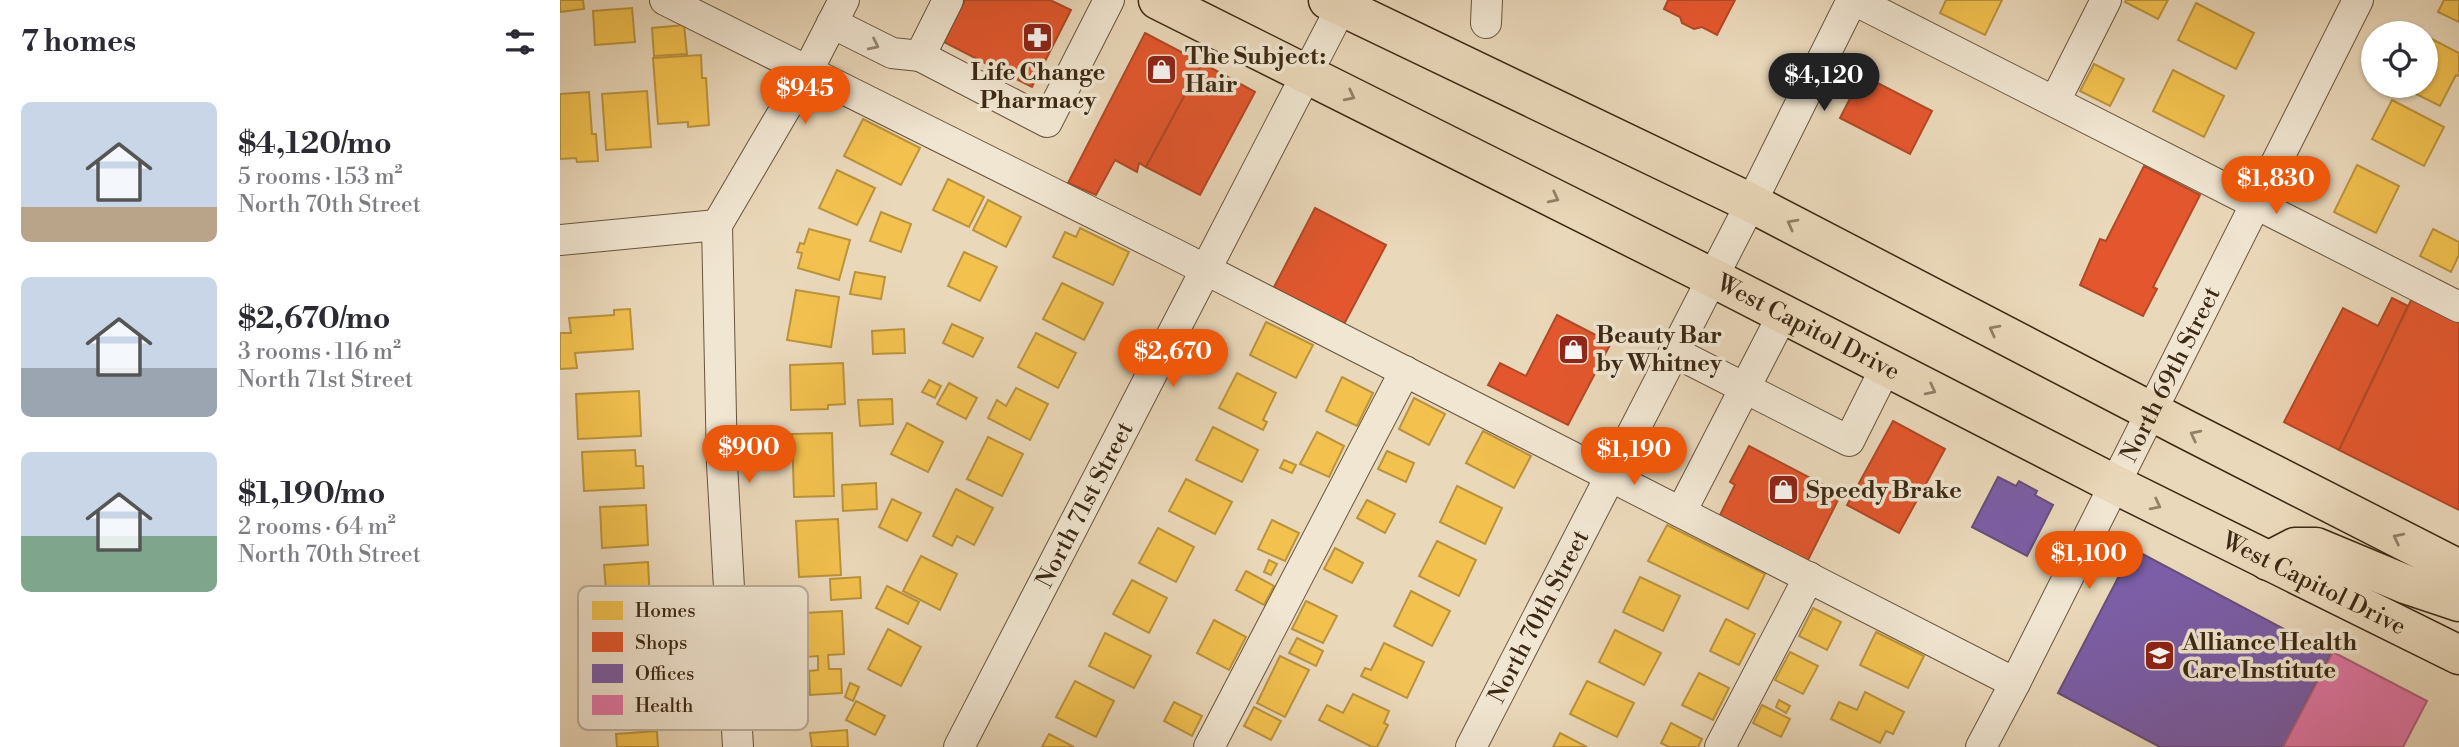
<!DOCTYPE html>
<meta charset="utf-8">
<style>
body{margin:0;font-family:"Libre Bodoni",serif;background:#f2f2f3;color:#2b2b33;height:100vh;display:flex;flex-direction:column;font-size:26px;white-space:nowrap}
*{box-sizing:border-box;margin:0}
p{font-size:23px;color:#7c7c81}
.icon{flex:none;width:38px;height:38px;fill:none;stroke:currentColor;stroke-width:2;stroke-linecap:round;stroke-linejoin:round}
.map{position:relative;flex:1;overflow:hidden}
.side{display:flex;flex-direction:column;background:#fff;width:560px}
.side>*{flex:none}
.buttons{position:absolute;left:1801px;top:21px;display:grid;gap:14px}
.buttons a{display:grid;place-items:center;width:77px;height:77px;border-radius:50%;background:#fff;box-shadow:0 2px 5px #0004;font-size:35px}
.price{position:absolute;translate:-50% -60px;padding:0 16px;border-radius:24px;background:#ea580c;color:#fff;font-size:23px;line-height:46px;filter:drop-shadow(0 2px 4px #0008)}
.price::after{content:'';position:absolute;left:50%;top:42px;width:21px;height:16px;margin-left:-10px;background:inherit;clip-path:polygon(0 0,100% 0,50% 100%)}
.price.active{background:#222;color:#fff}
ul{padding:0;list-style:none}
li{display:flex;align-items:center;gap:21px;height:175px;padding:0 21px}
li span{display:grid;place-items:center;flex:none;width:196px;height:140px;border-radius:10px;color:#555}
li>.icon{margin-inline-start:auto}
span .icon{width:84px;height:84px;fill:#fffc;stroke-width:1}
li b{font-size:30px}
h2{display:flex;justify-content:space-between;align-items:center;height:84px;padding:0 21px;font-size:30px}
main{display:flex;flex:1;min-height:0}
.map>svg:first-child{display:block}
</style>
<main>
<section class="side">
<h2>7 homes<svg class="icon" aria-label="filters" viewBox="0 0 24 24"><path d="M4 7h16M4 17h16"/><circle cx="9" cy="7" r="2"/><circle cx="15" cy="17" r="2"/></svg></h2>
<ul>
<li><span style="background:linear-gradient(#c9d6e8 75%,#b9a48a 0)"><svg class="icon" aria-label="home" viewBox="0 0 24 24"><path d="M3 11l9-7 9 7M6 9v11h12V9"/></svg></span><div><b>$4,120/mo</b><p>5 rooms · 153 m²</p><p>North 70th Street</p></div></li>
<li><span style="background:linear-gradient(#c9d6e8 65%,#9aa5b1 0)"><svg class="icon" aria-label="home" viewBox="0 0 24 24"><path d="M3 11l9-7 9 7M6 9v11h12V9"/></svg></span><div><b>$2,670/mo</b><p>3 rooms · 116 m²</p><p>North 71st Street</p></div></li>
<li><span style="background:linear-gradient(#c9d6e8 60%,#7fa58c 0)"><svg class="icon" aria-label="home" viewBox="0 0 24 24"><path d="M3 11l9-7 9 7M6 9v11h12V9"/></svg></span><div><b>$1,190/mo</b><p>2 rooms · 64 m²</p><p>North 70th Street</p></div></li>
</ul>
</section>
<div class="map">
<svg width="1899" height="747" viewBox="0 0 1899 747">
<rect width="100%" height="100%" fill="#ead8ba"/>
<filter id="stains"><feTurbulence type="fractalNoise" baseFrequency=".00286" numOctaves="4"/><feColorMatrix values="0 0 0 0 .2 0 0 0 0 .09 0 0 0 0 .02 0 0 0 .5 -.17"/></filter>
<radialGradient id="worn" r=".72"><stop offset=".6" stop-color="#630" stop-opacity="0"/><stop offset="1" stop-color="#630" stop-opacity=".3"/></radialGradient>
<!-- homes -->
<g fill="#f2c14e" stroke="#bb933d" stroke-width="2">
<path d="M0 0H23L24 9 0 12Z"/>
<path d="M1386 0H1442L1425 35 1380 13Z"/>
<path d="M1566 0H1608L1598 19 1565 2Z"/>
<path d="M1884 0H1899V22L1878 12Z"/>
<path d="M1636 3 1694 33 1676 69 1618 40Z"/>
<path d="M72 8 75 42 35 45 33 11Z"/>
<path d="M124 25 127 54 94 56 92 28Z"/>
<path d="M1866 36 1899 53V76L1896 75 1880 106 1840 86H1866Z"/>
<path d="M141 55 142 78H146L149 125 128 127V122L98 124 93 58Z"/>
<path d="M1534 64 1564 79 1550 106 1520 91Z"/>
<path d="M1613 70 1664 96 1644 137 1593 111Z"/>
<path d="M87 91 91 147 46 150 42 94Z"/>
<path d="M29 92 32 134H36L38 161 17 162 16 158 0 159V94Z"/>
<path d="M1832 100 1884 127 1864 166 1812 139Z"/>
<path d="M303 119 360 148 341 185 284 156Z"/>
<path d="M1797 165 1839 186 1816 233 1774 212Z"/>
<path d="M277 170 315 188 297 225 259 208Z"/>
<path d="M388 179 424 197 409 227 373 210Z"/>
<path d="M428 200 461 217 446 247 413 230Z"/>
<path d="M321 212 351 224 341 252 310 241Z"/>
<path d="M520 228 569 252 553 285 493 257 505 232 516 237Z"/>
<path d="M249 229 290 240 279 280 238 268 242 253 237 252 240 243 244 244Z"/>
<path d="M1873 229 1899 242V255L1891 272 1860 256Z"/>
<path d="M404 252 437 267 420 301 388 286Z"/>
<path d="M295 272 325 277 321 299 290 294Z"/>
<path d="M502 283 543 303 524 340 483 319Z"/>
<path d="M236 290 279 297 271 347 227 340Z"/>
<path d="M70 309 73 349 15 353 17 368 0 369V333H11L9 318 54 315V310Z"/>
<path d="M706 322 753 345 736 378 690 355Z"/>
<path d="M392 324 423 338 413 357 383 343Z"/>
<path d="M344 329 345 353 313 354 312 331Z"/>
<path d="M476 333 516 353 498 388 458 367Z"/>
<path d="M283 363 285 404 268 405V409L231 410 230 365Z"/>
<path d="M677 373 716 393 703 420 707 422 703 430 659 408Z"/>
<path d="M782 377 813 393 797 426 766 411Z"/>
<path d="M369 380 381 386 375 398 362 392Z"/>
<path d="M389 383 417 398 406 419 377 404Z"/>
<path d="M456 388 488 404 470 440 428 418 437 400 446 406Z"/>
<path d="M79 391 81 436 18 439 16 394Z"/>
<path d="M854 398 885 414 869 445 839 429Z"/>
<path d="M332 399 333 424 300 426 298 400Z"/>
<path d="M347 423 383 442 368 472 331 454Z"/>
<path d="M653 427 698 450 682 482 636 460Z"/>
<path d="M923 431 971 456 954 488 906 463Z"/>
<path d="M757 432 784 446 769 477 740 464Z"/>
<path d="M272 433 274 496 234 497 232 434Z"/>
<path d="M428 437 463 454 442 496 407 479Z"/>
<path d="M75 450 76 466H83L84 488 24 491 22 452Z"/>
<path d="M827 451 854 463 846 482 818 469Z"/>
<path d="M724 460 736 465 732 473 720 468Z"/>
<path d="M626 479 672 502 655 534 609 511Z"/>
<path d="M316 483 317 509 283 511 282 485Z"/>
<path d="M897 486 942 508 925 544 880 522Z"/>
<path d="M396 489 433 508 414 545 397 536 392 546 373 536Z"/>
<path d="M332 499 361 513 347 541 319 527Z"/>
<path d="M807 500 835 514 825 533 797 518Z"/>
<path d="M86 505 88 545 42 548 40 507Z"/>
<path d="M278 519 281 575 239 577 236 521Z"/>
<path d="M712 520 739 533 725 561 698 549Z"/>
<path d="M1107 525 1205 574 1188 609 1088 561Z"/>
<path d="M598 528 634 547 616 582 579 563Z"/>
<path d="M877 541 916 560 899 596 859 576Z"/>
<path d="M775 548 803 563 792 583 764 569Z"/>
<path d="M361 556 397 574 380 610 343 591Z"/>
<path d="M709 560 717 564 711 575 704 572Z"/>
<path d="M88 562 90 601 47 604 44 565Z"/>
<path d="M686 571 714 586 704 605 676 590Z"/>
<path d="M300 577 301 598 271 600 270 579Z"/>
<path d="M1080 577 1120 596 1103 631 1063 612Z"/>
<path d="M572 580 607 598 589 633 553 614Z"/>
<path d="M327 586 359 602 348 624 316 608Z"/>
<path d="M851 591 890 611 872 646 834 626Z"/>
<path d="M746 601 777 616 763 643 732 629Z"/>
<path d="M1253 608 1281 622 1267 650 1239 636Z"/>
<path d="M282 611 284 654 268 655 269 669H281L282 693 250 695 249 671 258 670V656L246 657 243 613Z"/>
<path d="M1166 619 1195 634 1179 665 1150 651Z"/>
<path d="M654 620 686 637 669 670 637 653Z"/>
<path d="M328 629 361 647 341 686 308 669Z"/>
<path d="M1055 630 1101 653 1084 685 1039 662Z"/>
<path d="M1316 632 1364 656 1348 688 1300 665Z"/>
<path d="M545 633 591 656 574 688 529 666Z"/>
<path d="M737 638 763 651 756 666 729 653Z"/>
<path d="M824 643 864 662 847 698 801 676 805 668 811 670Z"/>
<path d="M1230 652 1258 666 1243 694 1215 680Z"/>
<path d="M720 656 749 670 725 717 697 703Z"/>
<path d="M1139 673 1169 688 1153 720 1122 705Z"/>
<path d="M515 681 554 701 536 737 496 717Z"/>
<path d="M1027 681 1074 703 1057 737 1010 714Z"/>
<path d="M290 683 299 687 293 701 285 697Z"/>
<path d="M1305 692 1344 712 1333 734 1326 731 1320 743 1271 719 1279 702 1297 710Z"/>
<path d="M793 694 829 711 824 723 828 725 817 747H812L759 720 767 705 783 713Z"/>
<path d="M1219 700 1230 706 1226 713 1216 707Z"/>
<path d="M296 701 325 716 315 735 286 720Z"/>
<path d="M614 702 642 716 632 736 604 721Z"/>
<path d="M1202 705 1230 719 1221 737 1193 723Z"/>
<path d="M694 707 721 721 711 740 684 726Z"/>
<path d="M1111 723 1142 739 1138 747H1109L1101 743Z"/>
<path d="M287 730 288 747H252L250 733Z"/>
<path d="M97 731 98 747H57L56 734Z"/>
<path d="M1000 733 1027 747H993Z"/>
<path d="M489 734 514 747H482Z"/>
</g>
<!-- shops -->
<g fill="#e4572e" stroke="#b24926" stroke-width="2">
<path d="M405 0H490L511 10 472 87 384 42Z"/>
<path d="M1108 0H1175L1157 35 1142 27 1134 29 1122 23 1120 17 1104 9Z"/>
<path d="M585 33 642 63 586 167 579 163 577 172 555 160 536 195 508 183Z"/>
<path d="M642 63 695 92 640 195 586 167Z"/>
<path d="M1302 75 1372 111 1350 154 1280 118Z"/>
<path d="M1584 166 1640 195 1593 287 1597 289 1583 316 1520 285 1540 239 1546 241Z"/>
<path d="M755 208 826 245 783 326 713 289Z"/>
<path d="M1832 298 1848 306 1779 450 1724 422 1783 308 1818 326Z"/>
<path d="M1852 298 1899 321V510L1779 450Z"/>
<path d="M997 315 1051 343 1008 425 928 385 940 363 966 376Z"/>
<path d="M1333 421 1385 449 1339 533 1287 505Z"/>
<path d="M1189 446 1281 494 1247 562 1159 517 1175 485 1170 482Z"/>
</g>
<!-- offices -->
<g fill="#7b5ea7" stroke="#684e7b" stroke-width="2">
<path d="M1438 477 1456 486 1459 481 1477 491 1475 495 1493 505 1467 556 1412 527Z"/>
<path d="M1573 549 1771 654 1723 747H1600L1498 693Z"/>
</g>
<!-- health -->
<path fill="#e377a8" stroke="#b1607c" stroke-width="2" d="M1773 652 1867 701 1843 747H1723Z"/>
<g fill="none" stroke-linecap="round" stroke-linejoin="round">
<defs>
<g id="minor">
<path d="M105 0 615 254 1455 683"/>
<path d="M388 0 360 56 487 122 549 0"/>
<path d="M1294 0 1899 307"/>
<path d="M272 23 332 53 360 56"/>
<path d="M926 23 927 0"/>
<path d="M1495 101 1546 0"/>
<path d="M157 225 162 464 178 747"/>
<path d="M157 225 248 70 284 0"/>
<path d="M0 240 157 225"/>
<path d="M1114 352 1289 441 1326 367"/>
<path d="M1121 512 1223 314"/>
<path id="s1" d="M399 747 785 0"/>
<path d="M649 747 845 371"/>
<path id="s2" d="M911 747 1191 203 1292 0"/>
<path d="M1160 747 1249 577"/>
<path id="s3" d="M1421 747 1455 683 1798 0"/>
</g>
<g id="major">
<path id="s4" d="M598 0 1153 278 1554 484 1899 655"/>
<path d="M768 0 1191 203 1623 428 1899 569"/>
<path d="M1708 561 1735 547H1756L1845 584 1899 602"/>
</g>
</defs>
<!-- minor casing -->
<use href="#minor" stroke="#68553e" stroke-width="32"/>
<!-- major casing -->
<use href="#major" stroke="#3c2914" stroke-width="41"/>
<!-- minor -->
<use href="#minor" stroke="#f1e6d2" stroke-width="30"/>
<!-- major -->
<use href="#major" stroke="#ead8ba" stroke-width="38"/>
</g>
<!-- one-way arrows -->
<defs><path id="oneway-chevron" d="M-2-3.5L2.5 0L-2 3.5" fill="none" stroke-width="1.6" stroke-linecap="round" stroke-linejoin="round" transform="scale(1.75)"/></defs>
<use stroke="#968873" href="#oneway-chevron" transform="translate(314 45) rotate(26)"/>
<g stroke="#938067">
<use href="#oneway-chevron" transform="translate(790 96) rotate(27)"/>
<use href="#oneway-chevron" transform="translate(994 198) rotate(27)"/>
<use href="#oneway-chevron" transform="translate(1232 224) rotate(-152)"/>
<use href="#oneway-chevron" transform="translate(1434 330) rotate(-152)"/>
<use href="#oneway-chevron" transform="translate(1371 390) rotate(27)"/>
<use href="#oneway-chevron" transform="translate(1635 435) rotate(-153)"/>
<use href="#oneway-chevron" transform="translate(1596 505) rotate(27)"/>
<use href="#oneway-chevron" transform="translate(1838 538) rotate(-153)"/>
</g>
<!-- icons -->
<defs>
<symbol id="pharmacy-square" viewBox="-11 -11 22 22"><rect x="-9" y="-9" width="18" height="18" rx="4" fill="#8f2418" stroke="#f1e6d2"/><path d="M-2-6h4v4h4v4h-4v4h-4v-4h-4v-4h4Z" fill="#fff"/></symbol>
<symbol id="shop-square" viewBox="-11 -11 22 22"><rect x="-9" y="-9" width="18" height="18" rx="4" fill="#8f2418" stroke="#f1e6d2"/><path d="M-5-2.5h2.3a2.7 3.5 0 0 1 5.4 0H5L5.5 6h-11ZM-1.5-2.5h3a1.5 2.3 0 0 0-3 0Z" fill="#fff"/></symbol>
<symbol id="university-square" viewBox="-11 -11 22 22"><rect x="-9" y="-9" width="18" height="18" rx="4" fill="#8f2418" stroke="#f1e6d2"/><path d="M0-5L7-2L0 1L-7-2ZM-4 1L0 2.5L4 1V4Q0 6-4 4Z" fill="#fff"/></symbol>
</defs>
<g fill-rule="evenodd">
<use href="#pharmacy-square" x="460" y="20" width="35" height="35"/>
<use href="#shop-square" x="584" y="52" width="35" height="35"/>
<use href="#shop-square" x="996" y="332" width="35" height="35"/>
<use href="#shop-square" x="1206" y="472" width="35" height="35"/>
<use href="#university-square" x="1582" y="638" width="35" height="35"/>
</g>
<g text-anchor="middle" stroke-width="7" stroke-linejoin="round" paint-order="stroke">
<!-- poi labels -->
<g font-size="24" font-weight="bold" fill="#3c2914" stroke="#f1e6d2" text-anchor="start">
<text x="625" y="64">The Subject:<tspan x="625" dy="28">Hair</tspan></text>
<text x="478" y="80" text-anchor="middle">Life Change<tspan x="478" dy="28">Pharmacy</tspan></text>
<text x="1036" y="343">Beauty Bar<tspan x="1036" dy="28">by Whitney</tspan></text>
<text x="1246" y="498">Speedy Brake</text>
<text x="1622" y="650">Alliance Health<tspan x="1622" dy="28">Care Institute</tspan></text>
</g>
<!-- street labels -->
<g font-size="24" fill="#3c2914" stroke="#f1e6d2">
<text dy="8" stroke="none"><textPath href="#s4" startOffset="728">West Capitol Drive</textPath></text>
<text dy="8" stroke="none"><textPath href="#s3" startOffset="418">North 69th Street</textPath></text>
<text dy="8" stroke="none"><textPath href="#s1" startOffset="273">North 71st Street</textPath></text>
<text dy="8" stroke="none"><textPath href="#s4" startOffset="1295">West Capitol Drive</textPath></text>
<text dy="8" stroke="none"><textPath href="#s2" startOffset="147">North 70th Street</textPath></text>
</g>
</g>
<!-- legend -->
<rect x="18" y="586" width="230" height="144" rx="10" fill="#f1e6d2" stroke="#bbad99" stroke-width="2"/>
<rect x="32" y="601" width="31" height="19" fill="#f2c14e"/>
<rect x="32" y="632" width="31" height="20" fill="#e4572e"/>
<rect x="32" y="664" width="31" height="19" fill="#7b5ea7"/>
<rect x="32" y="695" width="31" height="20" fill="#e377a8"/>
<g font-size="19" fill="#3c2914">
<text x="75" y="617">Homes</text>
<text x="75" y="649">Shops</text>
<text x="75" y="680">Offices</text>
<text x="75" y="712">Health</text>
</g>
<rect width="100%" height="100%" filter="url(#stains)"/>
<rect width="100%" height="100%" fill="url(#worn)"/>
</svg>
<div class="buttons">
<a><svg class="icon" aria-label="locate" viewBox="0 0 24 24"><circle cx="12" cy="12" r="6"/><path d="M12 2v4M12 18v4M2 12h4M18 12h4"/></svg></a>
</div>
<b class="price active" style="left:1264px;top:113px">$4,120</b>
<b class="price" style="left:245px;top:126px">$945</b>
<b class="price" style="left:1716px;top:216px">$1,830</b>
<b class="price" style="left:613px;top:389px">$2,670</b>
<b class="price" style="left:189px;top:485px">$900</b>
<b class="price" style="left:1074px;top:487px">$1,190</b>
<b class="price" style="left:1529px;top:591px">$1,100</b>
</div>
</main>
